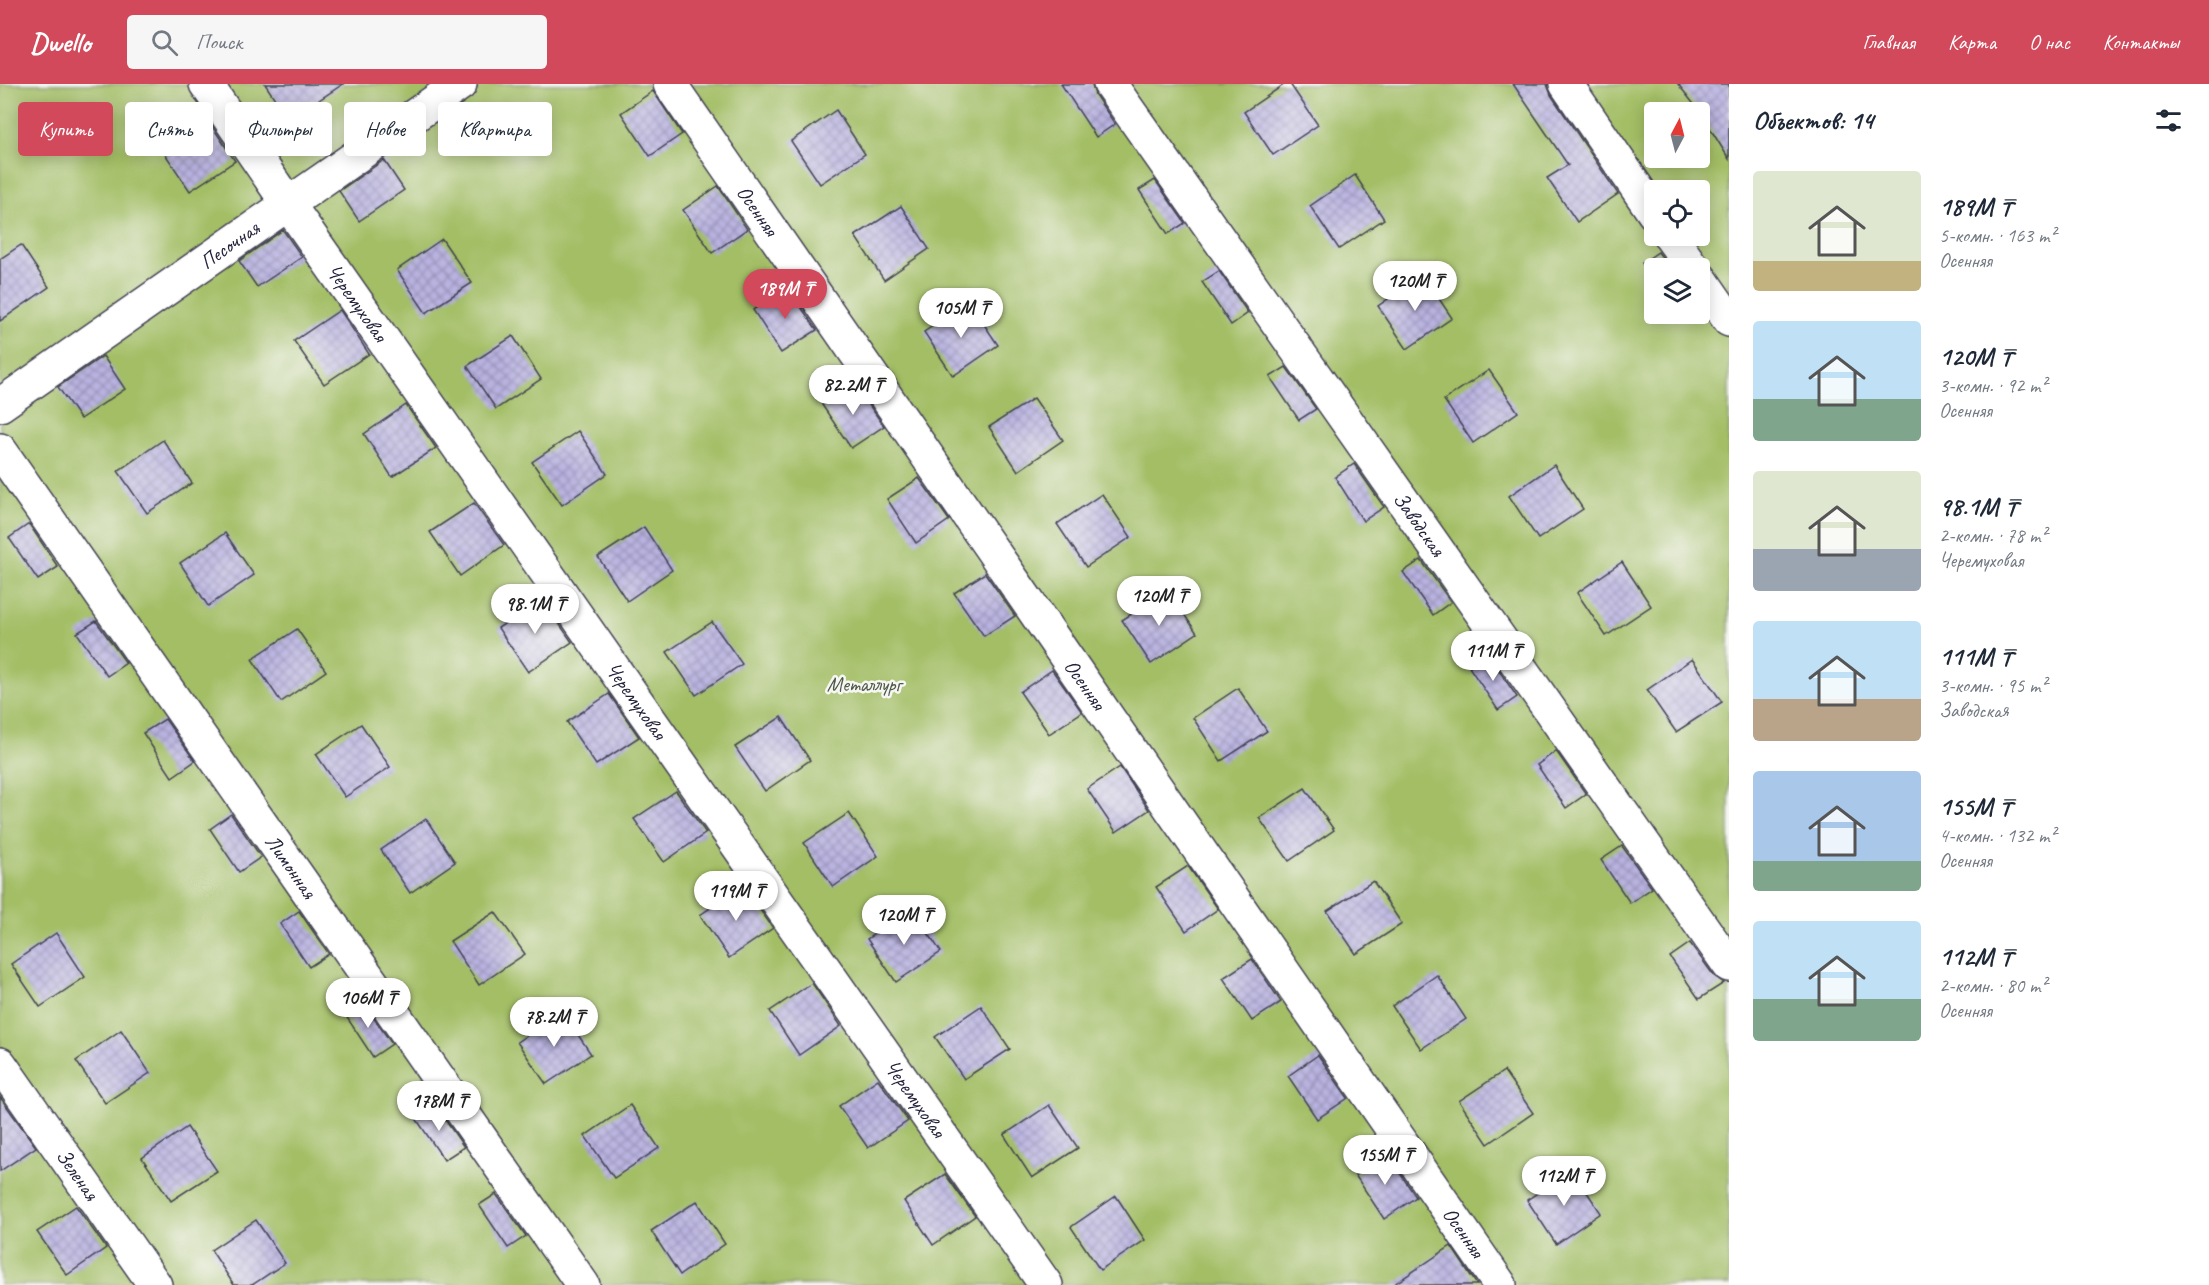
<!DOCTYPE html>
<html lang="ru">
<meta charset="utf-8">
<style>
body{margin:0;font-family:Caveat,sans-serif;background:#f6f6f7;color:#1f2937;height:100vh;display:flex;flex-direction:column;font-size:22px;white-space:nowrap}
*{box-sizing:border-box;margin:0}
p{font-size:20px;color:#747a83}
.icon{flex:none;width:33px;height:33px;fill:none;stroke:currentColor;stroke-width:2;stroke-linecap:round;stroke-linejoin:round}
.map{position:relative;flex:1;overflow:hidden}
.side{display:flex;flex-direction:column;background:#fff;width:480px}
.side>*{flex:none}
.top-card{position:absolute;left:18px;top:18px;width:570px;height:54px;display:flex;gap:12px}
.needle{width:39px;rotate:7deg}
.fabs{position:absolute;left:1644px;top:18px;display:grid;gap:12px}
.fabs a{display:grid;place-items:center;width:66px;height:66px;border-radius:6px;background:#fff;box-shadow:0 3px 15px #0003;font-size:30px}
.price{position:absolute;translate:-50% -51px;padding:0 14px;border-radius:21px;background:#fff;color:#222;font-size:20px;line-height:39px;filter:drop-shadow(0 2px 3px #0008)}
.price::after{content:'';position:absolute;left:50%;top:36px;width:18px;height:14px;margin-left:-9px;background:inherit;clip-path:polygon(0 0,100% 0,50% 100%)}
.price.active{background:#d1495b;color:#fff}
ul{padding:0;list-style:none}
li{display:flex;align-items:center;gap:18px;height:150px;padding:0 24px}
li span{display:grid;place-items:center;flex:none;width:168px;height:120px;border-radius:6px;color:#555}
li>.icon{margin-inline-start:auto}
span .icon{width:72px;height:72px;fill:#fffc;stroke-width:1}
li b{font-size:26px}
h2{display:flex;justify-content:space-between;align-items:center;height:72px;padding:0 24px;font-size:26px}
.tag{padding:0 21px;border-radius:6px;background:#fff;box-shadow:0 3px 15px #0003;font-size:21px;line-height:54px}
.tag.active{background:#d1495b;color:#fff}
header{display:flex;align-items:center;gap:36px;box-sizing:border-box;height:84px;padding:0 30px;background:#d1495b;color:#fff}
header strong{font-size:28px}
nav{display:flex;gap:33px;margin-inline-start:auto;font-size:21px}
.search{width:420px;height:54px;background:#f6f6f7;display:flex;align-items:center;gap:15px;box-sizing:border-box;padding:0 21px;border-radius:6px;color:#747a83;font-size:22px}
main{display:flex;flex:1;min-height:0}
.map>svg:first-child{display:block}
</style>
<header>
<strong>Dwello</strong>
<div class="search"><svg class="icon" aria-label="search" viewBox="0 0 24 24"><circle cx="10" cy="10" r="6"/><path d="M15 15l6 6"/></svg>Поиск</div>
<nav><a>Главная</a><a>Карта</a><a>О нас</a><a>Контакты</a></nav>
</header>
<main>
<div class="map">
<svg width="1729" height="1201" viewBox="0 0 1729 1201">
<defs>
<pattern id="building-cross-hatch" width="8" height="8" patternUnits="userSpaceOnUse" patternTransform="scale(1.5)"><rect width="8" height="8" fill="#b9b3e0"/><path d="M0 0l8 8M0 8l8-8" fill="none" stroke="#9691b7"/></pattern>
</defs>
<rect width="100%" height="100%" fill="#f6f6f2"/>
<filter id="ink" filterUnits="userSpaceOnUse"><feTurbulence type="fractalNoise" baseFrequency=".0167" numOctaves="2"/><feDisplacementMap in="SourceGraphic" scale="12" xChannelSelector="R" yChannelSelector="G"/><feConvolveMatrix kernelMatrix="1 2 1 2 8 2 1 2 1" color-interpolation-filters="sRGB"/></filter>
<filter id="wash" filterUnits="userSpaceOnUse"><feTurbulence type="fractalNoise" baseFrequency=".008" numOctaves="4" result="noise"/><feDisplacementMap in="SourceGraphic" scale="24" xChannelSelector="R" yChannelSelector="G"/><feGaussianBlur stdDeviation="1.35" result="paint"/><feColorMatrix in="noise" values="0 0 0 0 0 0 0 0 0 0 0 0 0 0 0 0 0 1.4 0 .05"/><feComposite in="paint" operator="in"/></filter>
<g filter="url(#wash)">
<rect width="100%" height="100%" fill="#f0ecdb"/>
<!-- green -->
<path fill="#a3be65" stroke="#627050" stroke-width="1.5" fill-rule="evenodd" d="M0 0H1729V1201H0ZM1654 28H1700V74H1654ZM1654 106H1700V152H1654ZM1654 184H1700V230H1654Z"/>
<g id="blocks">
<!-- building -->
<g fill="url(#building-cross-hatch)">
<path d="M265 0H343L289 36Z"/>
<path d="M1061 0H1092L1095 11 1115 40 1096 53Z"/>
<path d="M1285 0H1290L1318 41 1273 71 1244 28Z"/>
<path d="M1513 0H1547L1551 11 1618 110 1577 138 1547 94 1568 81Z"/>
<path d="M1678 0H1729V75L1700 28Z"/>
<path d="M653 7 682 50 650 72 621 29Z"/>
<path d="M836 26 865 70 820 100 791 57Z"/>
<path d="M206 33 235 77 190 107 161 64Z"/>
<path d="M384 76 404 106 359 137 339 107Z"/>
<path d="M1355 91 1384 135 1339 165 1310 122Z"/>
<path d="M1155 96 1185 139 1168 150 1139 106Z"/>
<path d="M718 102 747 145 712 169 683 126Z"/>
<path d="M901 122 929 165 884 196 855 152Z"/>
<path d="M283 146 302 173 257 203 239 177Z"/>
<path d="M442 155 472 199 426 229 397 186Z"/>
<path d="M21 161 49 203 0 237V175Z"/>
<path d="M1658 168 1670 184H1654V198L1642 179Z"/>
<path d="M1219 187 1248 229 1231 241 1202 198Z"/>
<path d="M1423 191 1452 234 1407 265 1378 222Z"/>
<path d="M787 203 817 246 781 269 753 226Z"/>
<path d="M969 218 998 261 953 292 924 248Z"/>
<path d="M340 226 369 270 324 300 294 257Z"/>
<path d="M513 252 541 295 496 325 467 282Z"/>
<path d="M103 272 125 305 80 335 58 303Z"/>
<path d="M1286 283 1316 325 1299 336 1270 293Z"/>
<path d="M1489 286 1518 328 1473 359 1444 316Z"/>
<path d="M854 300 884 342 851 364 822 321Z"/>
<path d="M1034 314 1063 356 1018 387 989 343Z"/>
<path d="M406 321 436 364 392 393 364 350Z"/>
<path d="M578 347 607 390 562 421 532 378Z"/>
<path d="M163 356 192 399 147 429 118 387Z"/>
<path d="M1354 380 1384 423 1363 437 1335 393Z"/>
<path d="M1554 381 1583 425 1538 455 1509 412Z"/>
<path d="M919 394 949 436 916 459 887 415Z"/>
<path d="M1102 410 1131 453 1086 483 1057 440Z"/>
<path d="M474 419 504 461 460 492 430 448Z"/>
<path d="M29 440 58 483 38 496 9 454Z"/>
<path d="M644 443 672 486 627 517 598 473Z"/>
<path d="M225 449 254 491 208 522 180 479Z"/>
<path d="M1421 476 1451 518 1433 531 1403 488Z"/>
<path d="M1622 478 1651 522 1606 552 1577 509Z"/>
<path d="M985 489 1015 532 984 552 954 509Z"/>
<path d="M1168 507 1197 549 1151 580 1122 536Z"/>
<path d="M542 515 572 558 528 588 498 544Z"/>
<path d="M96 537 126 579 107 592 77 549Z"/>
<path d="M712 538 742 580 696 611 667 568Z"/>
<path d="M297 545 326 587 281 618 252 575Z"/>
<path d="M1488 570 1517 613 1498 626 1469 583Z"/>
<path d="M1692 575 1722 618 1676 648 1647 606Z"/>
<path d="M1052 586 1082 628 1049 650 1020 608Z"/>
<path d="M1238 604 1267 647 1221 677 1193 634Z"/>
<path d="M609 610 639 653 596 681 567 638Z"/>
<path d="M781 633 810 676 765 707 735 663Z"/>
<path d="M165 635 195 677 172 693 143 649Z"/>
<path d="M361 640 390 683 345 713 316 670Z"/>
<path d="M1556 667 1586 710 1566 724 1537 681Z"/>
<path d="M1120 683 1149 726 1116 748 1087 705Z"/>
<path d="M1305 704 1334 746 1289 777 1259 734Z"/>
<path d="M676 707 706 749 664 778 634 735Z"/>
<path d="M849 729 878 772 833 803 804 759Z"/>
<path d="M231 730 261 773 239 788 210 745Z"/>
<path d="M426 735 455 778 410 809 381 766Z"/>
<path d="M1622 762 1652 804 1630 819 1601 776Z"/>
<path d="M1188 782 1218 825 1186 847 1156 803Z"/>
<path d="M1373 797 1402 840 1356 870 1327 827Z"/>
<path d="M743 802 773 844 729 874 700 831Z"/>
<path d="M912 825 941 868 896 898 867 855Z"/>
<path d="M299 827 329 870 309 883 280 840Z"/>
<path d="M495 828 525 870 479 901 450 857Z"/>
<path d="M56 849 85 893 40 923 11 880Z"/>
<path d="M1690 859 1714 892 1724 899 1699 915 1670 873Z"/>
<path d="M1252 875 1281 918 1252 937 1223 894Z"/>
<path d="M1437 891 1466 935 1421 965 1392 922Z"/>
<path d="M812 899 841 942 799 971 770 927Z"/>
<path d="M362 917 392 960 373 973 344 929Z"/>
<path d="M981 922 1010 965 964 995 935 953Z"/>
<path d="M562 927 591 970 546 1000 517 958Z"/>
<path d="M121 946 150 989 105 1019 76 977Z"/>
<path d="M1318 971 1348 1014 1317 1035 1288 992Z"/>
<path d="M1504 987 1533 1029 1488 1060 1459 1017Z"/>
<path d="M878 995 908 1037 868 1064 839 1022Z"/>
<path d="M0 1013 36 1063 0 1087Z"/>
<path d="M434 1020 464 1063 444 1076 415 1033Z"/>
<path d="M630 1021 659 1064 614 1094 585 1052Z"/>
<path d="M1049 1021 1078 1064 1032 1094 1004 1051Z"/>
<path d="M187 1043 217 1087 171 1117 142 1074Z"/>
<path d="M1387 1070 1416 1113 1384 1135 1355 1091Z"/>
<path d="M1572 1086 1601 1129 1556 1160 1527 1116Z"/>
<path d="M945 1090 975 1132 933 1161 904 1117Z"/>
<path d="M496 1110 526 1152 508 1164 479 1121Z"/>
<path d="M1116 1112 1145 1156 1100 1186 1071 1143Z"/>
<path d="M697 1117 725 1160 680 1191 651 1147Z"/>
<path d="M76 1122 106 1164 67 1191 37 1148Z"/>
<path d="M256 1136 285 1179 252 1201H234L211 1166Z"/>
<path d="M1451 1162 1477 1201H1393Z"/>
</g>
</g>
</g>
<g filter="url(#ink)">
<use href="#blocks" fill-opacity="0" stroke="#414053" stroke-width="1.5"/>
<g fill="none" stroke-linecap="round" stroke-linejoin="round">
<defs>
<g id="minor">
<path id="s1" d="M206 0 288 120 1046 1201"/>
<path id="s2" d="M670 0 1500 1201"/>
<path id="s3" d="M1110 0 1729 881"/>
<path d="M1566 0 1654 129"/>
<path d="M1670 152 1693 184"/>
<path d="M1700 194 1729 236"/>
<path id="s4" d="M0 321 460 0"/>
<path id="s5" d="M0 366 583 1201"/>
<path id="s6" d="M0 980 155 1201"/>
</g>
</defs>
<!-- minor casing -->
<use href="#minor" stroke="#414053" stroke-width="36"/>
<!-- minor -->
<use href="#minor" stroke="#fff" stroke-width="33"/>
</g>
</g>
<g text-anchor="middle" stroke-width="5" stroke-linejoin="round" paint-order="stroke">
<!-- street labels -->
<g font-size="21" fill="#22223b" stroke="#f6f6f2">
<text dy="7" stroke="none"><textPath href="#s2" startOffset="154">Осенняя</textPath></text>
<text dy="7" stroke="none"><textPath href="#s4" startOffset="280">Песочная</textPath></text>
<text dy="7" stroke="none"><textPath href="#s1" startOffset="266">Черемуховая</textPath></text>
<text dy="7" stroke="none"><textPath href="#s3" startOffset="538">Заводская</textPath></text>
<text dy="7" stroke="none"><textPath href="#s2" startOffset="730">Осенняя</textPath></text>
<text dy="7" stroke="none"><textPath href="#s1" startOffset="752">Черемуховая</textPath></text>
<text dy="7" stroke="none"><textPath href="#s5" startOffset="508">Лимонная</textPath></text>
<text dy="7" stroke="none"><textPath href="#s1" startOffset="1238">Черемуховая</textPath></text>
<text dy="7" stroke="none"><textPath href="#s6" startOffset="135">Зеленая</textPath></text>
<text dy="7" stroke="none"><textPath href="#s2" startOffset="1396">Осенняя</textPath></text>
</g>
<!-- park labels -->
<g font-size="21" fill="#4f594a" stroke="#f6f6f2">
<text x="864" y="607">Металлург</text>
</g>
</g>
</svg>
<div class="fabs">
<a><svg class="needle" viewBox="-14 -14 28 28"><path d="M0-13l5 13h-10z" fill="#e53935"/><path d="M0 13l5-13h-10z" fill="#747a83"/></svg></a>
<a><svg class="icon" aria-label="locate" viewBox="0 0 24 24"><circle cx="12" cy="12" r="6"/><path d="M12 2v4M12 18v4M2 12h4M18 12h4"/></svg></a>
<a><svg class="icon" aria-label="layers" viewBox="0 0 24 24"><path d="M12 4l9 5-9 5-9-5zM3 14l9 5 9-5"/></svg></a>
</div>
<b class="price" style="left:1415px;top:228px">120M ₸</b>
<b class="price active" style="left:785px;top:236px">189M ₸</b>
<b class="price" style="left:961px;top:255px">105M ₸</b>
<b class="price" style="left:853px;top:332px">82.2M ₸</b>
<b class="price" style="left:1159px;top:543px">120M ₸</b>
<b class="price" style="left:535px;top:551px">98.1M ₸</b>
<b class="price" style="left:1493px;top:598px">111M ₸</b>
<b class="price" style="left:736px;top:838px">119M ₸</b>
<b class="price" style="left:904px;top:862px">120M ₸</b>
<b class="price" style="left:368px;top:945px">106M ₸</b>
<b class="price" style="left:554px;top:964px">78.2M ₸</b>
<b class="price" style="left:439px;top:1048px">178M ₸</b>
<b class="price" style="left:1385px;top:1102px">155M ₸</b>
<b class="price" style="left:1564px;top:1123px">112M ₸</b>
<div class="top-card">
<a class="tag active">Купить</a>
<a class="tag">Снять</a>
<a class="tag">Фильтры</a>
<a class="tag">Новое</a>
<a class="tag">Квартира</a>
</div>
</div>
<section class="side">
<h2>Объектов: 14<svg class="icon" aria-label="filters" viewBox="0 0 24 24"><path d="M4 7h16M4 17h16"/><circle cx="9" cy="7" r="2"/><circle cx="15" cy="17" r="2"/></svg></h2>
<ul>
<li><span style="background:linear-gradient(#dfe7d0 75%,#c2b280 0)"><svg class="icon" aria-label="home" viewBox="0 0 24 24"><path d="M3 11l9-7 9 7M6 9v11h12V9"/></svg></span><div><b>189M ₸</b><p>5-комн. · 163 m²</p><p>Осенняя</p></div></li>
<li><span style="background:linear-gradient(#bfe0f5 65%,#7fa58c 0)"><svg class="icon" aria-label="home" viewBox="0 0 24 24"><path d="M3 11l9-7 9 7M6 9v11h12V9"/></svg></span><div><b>120M ₸</b><p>3-комн. · 92 m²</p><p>Осенняя</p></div></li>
<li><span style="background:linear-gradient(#dfe7d0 65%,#9aa5b1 0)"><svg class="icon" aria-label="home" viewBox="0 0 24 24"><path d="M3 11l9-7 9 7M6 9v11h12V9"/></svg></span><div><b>98.1M ₸</b><p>2-комн. · 78 m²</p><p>Черемуховая</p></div></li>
<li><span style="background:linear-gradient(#bfe0f5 65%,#b9a48a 0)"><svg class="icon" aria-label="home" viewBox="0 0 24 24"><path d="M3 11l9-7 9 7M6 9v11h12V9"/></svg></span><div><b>111M ₸</b><p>3-комн. · 95 m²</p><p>Заводская</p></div></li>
<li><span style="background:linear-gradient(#a9c7e8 75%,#7fa58c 0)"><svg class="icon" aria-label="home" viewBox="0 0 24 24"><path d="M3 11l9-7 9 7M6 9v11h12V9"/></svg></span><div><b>155M ₸</b><p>4-комн. · 132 m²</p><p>Осенняя</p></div></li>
<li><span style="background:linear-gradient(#bfe0f5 65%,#7fa58c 0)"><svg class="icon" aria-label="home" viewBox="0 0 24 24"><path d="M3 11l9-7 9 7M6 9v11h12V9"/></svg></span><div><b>112M ₸</b><p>2-комн. · 80 m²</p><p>Осенняя</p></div></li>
</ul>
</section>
</main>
